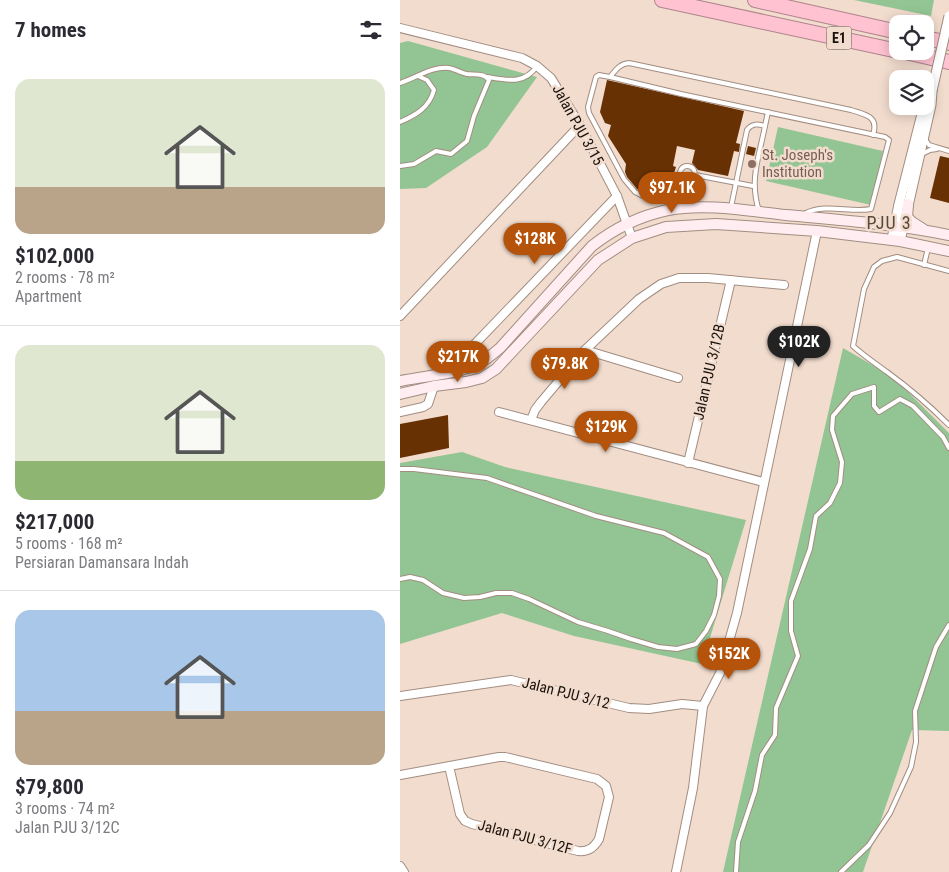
<!DOCTYPE html>
<meta charset="utf-8">
<style>
body{margin:0;font-family:"Roboto Condensed",sans-serif;background:#f7f7f7;color:#2b2b33;height:100vh;display:flex;flex-direction:column;font-size:19px;white-space:nowrap}
*{box-sizing:border-box;margin:0}
p{font-size:16px;color:#7c7c81}
.icon{flex:none;width:28px;height:28px;fill:none;stroke:currentColor;stroke-width:2;stroke-linecap:round;stroke-linejoin:round}
.map{position:relative;flex:1;overflow:hidden}
.panel{display:flex;flex-direction:column;background:#fff;width:400px}
.panel>*{flex:none}
.controls{position:absolute;left:489px;top:15px;display:grid;gap:10px}
.controls a{display:grid;place-items:center;width:45px;height:45px;border-radius:10px;background:#fff;box-shadow:0 2px 12px #0003;font-size:25px}
.price{position:absolute;translate:-50% -42px;padding:0 11px;border-radius:18px;background:#b45309;color:#fff;font-size:16px;line-height:32px;filter:drop-shadow(0 1px 2px #0008)}
.price::after{content:'';position:absolute;left:50%;top:30px;width:15px;height:11px;margin-left:-8px;background:inherit;clip-path:polygon(0 0,100% 0,50% 100%)}
.price.selected{background:#222;color:#fff}
ul{padding:0;list-style:none}
li{display:grid;align-content:center;gap:10px;height:265px;padding:0 15px}
li+li{border-top:1px solid #e1e1e2}
li span{display:grid;place-items:center;height:155px;border-radius:15px;color:#555}
li>.icon{margin-inline-start:auto}
span .icon{width:90px;height:90px;fill:#fffc;stroke-width:1}
li b{font-size:21px}
h2{display:flex;justify-content:space-between;align-items:center;height:60px;padding:0 15px;font-size:21px}
main{display:flex;flex:1;min-height:0}
.map>svg:first-child{display:block}
</style>
<main>
<section class="panel">
<h2>7 homes<svg class="icon" aria-label="filters" viewBox="0 0 24 24"><path d="M4 7h16M4 17h16"/><circle cx="9" cy="7" r="2"/><circle cx="15" cy="17" r="2"/></svg></h2>
<ul>
<li><span style="background:linear-gradient(#dfe7d0 70%,#b9a48a 0)"><svg class="icon" aria-label="home" viewBox="0 0 24 24"><path d="M3 11l9-7 9 7M6 9v11h12V9"/></svg></span><div><b>$102,000</b><p>2 rooms · 78 m²</p><p>Apartment</p></div></li>
<li><span style="background:linear-gradient(#dfe7d0 75%,#8fb573 0)"><svg class="icon" aria-label="home" viewBox="0 0 24 24"><path d="M3 11l9-7 9 7M6 9v11h12V9"/></svg></span><div><b>$217,000</b><p>5 rooms · 168 m²</p><p>Persiaran Damansara Indah</p></div></li>
<li><span style="background:linear-gradient(#a9c7e8 65%,#b9a48a 0)"><svg class="icon" aria-label="home" viewBox="0 0 24 24"><path d="M3 11l9-7 9 7M6 9v11h12V9"/></svg></span><div><b>$79,800</b><p>3 rooms · 74 m²</p><p>Jalan PJU 3/12C</p></div></li>
</ul>
</section>
<div class="map">
<svg width="549" height="872" viewBox="0 0 549 872">
<rect width="100%" height="100%" fill="#f2dcce"/>
<!-- green -->
<g fill="#93c594">
<path d="M454 0H534L531 16Z"/>
<path d="M8 41 137 77 87 147 26 188 0 189V43Z"/>
<path d="M378 127 483 151 471 205 366 181Z"/>
<path d="M443 348 493 377 549 433V731L512 730 463 872H323Z"/>
<path d="M62 452 105 467 346 520 302 664 174 636 102 613 0 644V463Z"/>
</g>
<!-- building -->
<g fill="#673103">
<path d="M207 80 344 111 336 143 340 144 339 152 334 151 328 176 298 170 292 163 295 150 277 146 273 166 276 167 273 176 269 174 264 185 253 191 245 192 237 189 227 177 225 172 226 164 208 136 211 125 205 123 200 112Z"/>
<path d="M348 146 356 148 354 156 346 154Z"/>
<path d="M364 150 370 151 368 159 362 158Z"/>
<path d="M540 156 549 158V203L530 198Z"/>
<path d="M48 415 49 448 0 458V424Z"/>
</g>
<g fill="none" stroke-linecap="round" stroke-linejoin="round">
<defs>
<g id="service">
<path d="M87 77C107 80 124 85 137 66"/>
<path d="M210 77C216 70 219 64 229 63L451 110C466 115 479 116 473 135"/>
<path d="M0 83C16 78 32 66 49 68 55 69 61 73 67 74 75 75 84 73 89 80L74 116 67 141 51 154 36 151 14 164 0 166"/>
<path d="M0 122C16 115 29 108 34 90L27 80 18 76"/>
<path d="M365 126 368 112"/>
<path d="M525 139 529 145 549 151"/>
<path d="M520 155 530 150 537 149"/>
<path d="M295 175 353 186"/>
<path d="M280 178C294 191 301 166 287 166 281 166 279 172 280 178L273 188 264 195 259 197 243 196 235 192 224 179 189 113 188 107 196 77 199 75 210 77 281 94 485 137 489 140 471 209C450 213 426 203 406 213"/>
<path d="M331 207 347 130C352 123 358 124 365 126 359 157 349 180 359 211"/>
<path d="M524 265 528 248"/>
<path d="M549 271 497 257 482 261 474 267 464 289 453 346C464 356 475 363 487 372 509 388 530 406 549 425"/>
<path d="M0 469H14L87 478 196 516 264 533 308 557 320 579 319 596 314 615 306 631 296 644 277 649 258 647 231 639 208 631 178 622 129 599 112 593H96L80 597 64 598 43 593 23 580 10 577 0 579"/>
<path d="M336 872 338 842 355 791 362 755 375 735 376 708 398 656 391 631V601L410 549 416 516 430 503 440 483 442 462 432 430 433 416 452 394 474 387V406L479 412 500 399 513 406 543 437 549 448"/>
<path d="M441 872 469 845 490 813 511 767 516 742 515 711 536 647 549 625"/>
</g>
<g id="minor">
<path d="M0 28 122 58 137 66 151 78 180 125 217 196 232 238"/>
<path d="M0 316 180 125"/>
<path d="M70 349 217 196"/>
<path d="M185 350 278 378"/>
<path d="M0 412 23 407 28 404 34 386"/>
<path d="M99 412 363 482"/>
<path d="M131 420 135 410 141 402 185 350 239 299 261 284 279 278H308L384 285"/>
<path d="M288 463 331 280"/>
<path d="M0 696 111 680 229 708 249 709 282 704 303 706"/>
<path d="M0 775 99 757H105L197 779 206 786 209 797 199 839C194 848 188 852 178 851L72 824 65 821 60 814 49 766"/>
<path d="M0 866 4 872"/>
<path d="M276 872 293 788 303 706 320 673 337 613 417 231"/>
</g>
<g id="tertiary">
<path d="M492 239 499 204 524 106"/>
<path d="M500 241 531 105 532 91"/>
</g>
<g id="secondary">
<path d="M508 204 507 217 512 222 523 229"/>
<path d="M0 381C21 377 59 373 78 364 86 360 93 354 100 348L192 246C215 228 239 216 268 210 306 203 348 211 386 215 440 220 495 224 549 235"/>
<path d="M0 394 34 386 66 382 82 378 96 369 109 355 198 260 232 238 266 227 316 224 417 231 500 241 549 251"/>
</g>
<g id="motorway">
<path d="M262 0 498 51"/>
<path d="M355 0 498 32"/>
<path d="M525 38 549 43"/>
<path d="M501 51 549 62"/>
</g>
</defs>
<!-- service casing -->
<use href="#service" stroke="#a28d81" stroke-width="6"/>
<!-- minor casing -->
<use href="#minor" stroke="#a28d81" stroke-width="10"/>
<!-- tertiary casing -->
<use href="#tertiary" stroke="#a28d81" stroke-width="11"/>
<!-- secondary casing -->
<use href="#secondary" stroke="#a28d81" stroke-width="12"/>
<!-- motorway casing -->
<use href="#motorway" stroke="#ae848c" stroke-width="16"/>
<!-- service -->
<use href="#service" stroke="#fff" stroke-width="4"/>
<!-- minor -->
<use href="#minor" stroke="#fff" stroke-width="8"/>
<!-- tertiary -->
<use href="#tertiary" stroke="#fff" stroke-width="9"/>
<!-- secondary -->
<use href="#secondary" stroke="#ffedf1" stroke-width="10"/>
<!-- motorway -->
<use href="#motorway" stroke="#ffc2d0" stroke-width="14"/>
<defs>
<path id="tertiary-bridge" d="M532 91 549 16"/>
</defs>
<!-- tertiary-bridge casing -->
<use href="#tertiary-bridge" stroke="#a28d81" stroke-width="11" stroke-linecap="butt"/>
<!-- tertiary-bridge -->
<use href="#tertiary-bridge" stroke="#fff" stroke-width="9"/>
</g>
<!-- markers -->
<circle fill="#8d6e63" stroke="#f2dcce" stroke-width="2" cx="352" cy="164" r="5"/>
<g text-anchor="middle" stroke-width="5" stroke-linejoin="round" paint-order="stroke">
<!-- shield labels -->
<rect fill="#f2dcce" stroke="#5a4f47" stroke-width="1" x="426.5" y="26.5" width="25" height="23" rx="4"/>
<g font-size="14" font-weight="bold" fill="#19120d">
<text x="439" y="43">E1</text>
</g>
<!-- street labels -->
<g font-size="15" fill="#19120d" stroke="#f2dcce">
<text transform="translate(178 125) rotate(61)" y="5">Jalan PJU 3/15</text>
<text transform="translate(309 372) rotate(-77)" y="5">Jalan PJU 3/12B</text>
<text transform="translate(166 693) rotate(14)" y="5">Jalan PJU 3/12</text>
<text transform="translate(125 837) rotate(15)" y="5">Jalan PJU 3/12F</text>
</g>
<!-- education labels -->
<g font-size="15" fill="#785e54" stroke="#f2dcce" text-anchor="start">
<text x="362" y="160">St. Joseph's<tspan x="362" dy="17">Institution</tspan></text>
</g>
<!-- quarter labels -->
<g font-size="18" letter-spacing="1" fill="#5a473c" stroke="#f2dcce">
<text x="489" y="229">PJU 3</text>
</g>
</g>
</svg>
<div class="controls">
<a><svg class="icon" aria-label="locate" viewBox="0 0 24 24"><circle cx="12" cy="12" r="6"/><path d="M12 2v4M12 18v4M2 12h4M18 12h4"/></svg></a>
<a><svg class="icon" aria-label="layers" viewBox="0 0 24 24"><path d="M12 4l9 5-9 5-9-5zM3 14l9 5 9-5"/></svg></a>
</div>
<b class="price" style="left:272px;top:214px">$97.1K</b>
<b class="price" style="left:135px;top:265px">$128K</b>
<b class="price selected" style="left:399px;top:368px">$102K</b>
<b class="price" style="left:58px;top:383px">$217K</b>
<b class="price" style="left:165px;top:390px">$79.8K</b>
<b class="price" style="left:206px;top:453px">$129K</b>
<b class="price" style="left:329px;top:680px">$152K</b>
</div>
</main>
